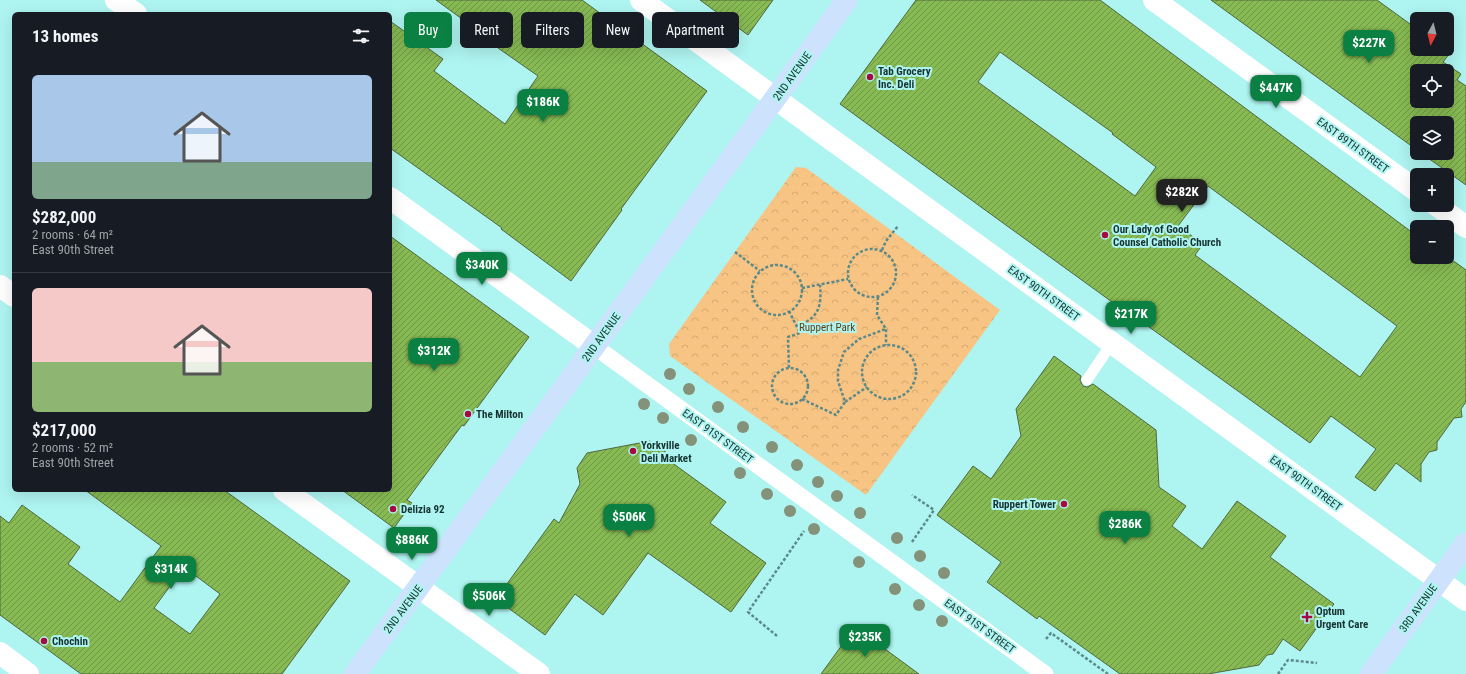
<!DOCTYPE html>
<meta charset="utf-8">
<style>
body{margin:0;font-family:"Roboto Condensed",sans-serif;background:#20242c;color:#f1f3f6;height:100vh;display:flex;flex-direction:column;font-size:15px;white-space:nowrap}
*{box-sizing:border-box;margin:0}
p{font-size:13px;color:#9ea1a6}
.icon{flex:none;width:22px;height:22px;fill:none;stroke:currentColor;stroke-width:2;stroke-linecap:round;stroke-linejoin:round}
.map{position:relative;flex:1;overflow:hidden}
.sheet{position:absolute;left:12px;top:12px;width:380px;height:480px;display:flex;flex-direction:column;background:#171b24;border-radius:6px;box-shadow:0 4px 16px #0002}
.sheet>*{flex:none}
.guide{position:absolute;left:404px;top:12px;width:380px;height:36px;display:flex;gap:8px}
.needle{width:26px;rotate:187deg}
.fabs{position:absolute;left:1410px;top:12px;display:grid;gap:8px}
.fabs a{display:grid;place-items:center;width:44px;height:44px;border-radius:6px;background:#171b24;box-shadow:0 4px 16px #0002;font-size:20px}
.price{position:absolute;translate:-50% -34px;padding:0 9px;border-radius:8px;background:#0b8043;color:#fff;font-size:13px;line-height:26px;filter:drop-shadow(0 1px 2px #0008)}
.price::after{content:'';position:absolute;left:50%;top:24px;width:12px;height:9px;margin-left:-6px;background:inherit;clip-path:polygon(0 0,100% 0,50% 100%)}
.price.current{background:#222;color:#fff}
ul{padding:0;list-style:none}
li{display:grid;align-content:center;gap:8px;height:212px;padding:0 20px}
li+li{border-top:1px solid #363941}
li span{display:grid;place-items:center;height:124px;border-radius:6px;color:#555}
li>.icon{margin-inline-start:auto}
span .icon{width:72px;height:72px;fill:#fffc;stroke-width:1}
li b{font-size:17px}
h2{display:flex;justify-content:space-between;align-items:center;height:48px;padding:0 20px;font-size:17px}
.pill{padding:0 14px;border-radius:6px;background:#171b24;box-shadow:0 4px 16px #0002;font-size:14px;line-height:36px}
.pill.current{background:#0b8043;color:#fff}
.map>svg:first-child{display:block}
</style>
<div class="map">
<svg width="1466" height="674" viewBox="0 0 1466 674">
<defs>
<pattern id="park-crowns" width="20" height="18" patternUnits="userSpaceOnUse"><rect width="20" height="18" fill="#f8c484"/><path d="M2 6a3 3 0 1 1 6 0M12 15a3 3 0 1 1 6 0" fill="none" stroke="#d4a972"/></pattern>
<pattern id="building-hatch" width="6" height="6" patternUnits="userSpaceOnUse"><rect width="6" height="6" fill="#87ba53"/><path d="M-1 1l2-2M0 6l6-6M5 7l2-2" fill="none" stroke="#6d9845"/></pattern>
</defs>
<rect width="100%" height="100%" fill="#aef4f0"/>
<!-- park -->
<path fill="url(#park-crowns)" d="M796 167 806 168 1000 310 866 495 670 356 669 344Z"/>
<!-- building -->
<g fill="url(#building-hatch)" stroke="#51683d" fill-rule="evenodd">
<path d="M436 0H582L707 91 621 209 622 210 571 281 501 229 502 228 390 148V21L443 59 434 71 505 124 538 76 498 48 499 46Z"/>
<path d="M700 0H773L748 35Z"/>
<path d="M916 0H1100L1417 236V257H1448L1466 270V402L1461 409 1462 417 1454 418 1437 442V450L1429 452 1421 464V482L1396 463 1375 491 1355 477 1376 449 1331 416 1310 443 1145 324 1120 306 1119 307 981 207 840 104ZM1000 52 1113 133 1112 134 1156 167 1135 196 978 82ZM1208 186 1397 326 1360 377 1195 255 1203 244 1178 226Z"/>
<path d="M1211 0H1377L1417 29V49H1453L1443 62 1461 74 1457 80 1466 86V185L1421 153H1447V123H1417V150ZM1417 71H1447V101H1417Z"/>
<path d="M390 236 529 337 464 426 462 425 407 500 412 503 394 528 342 490H390Z"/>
<path d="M1054 356 1081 376 1080 380 1083 386 1087 387 1093 384 1156 430 1159 487 1186 506 1172 526 1202 549 1237 501 1286 536 1270 557 1334 604 1300 651 1283 639 1273 654 1267 655 1259 665 1208 674H1120L1039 616 1037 619 987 582 1001 562 937 515 973 466 991 479 1021 436 1016 409Z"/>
<path d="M650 441 670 455 667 459 726 502 710 523 766 563 731 612 648 553 603 615 575 594 545 635 496 599 554 519 559 523 580 484 577 468 587 453Z"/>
<path d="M85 490H224L350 581 282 674H81L0 615V516L9 523 22 505 80 547 68 564 120 602 161 546ZM184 567 220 594 190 634 154 608Z"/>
<path d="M855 627 919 674H821Z"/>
</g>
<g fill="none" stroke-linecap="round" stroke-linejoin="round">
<!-- path -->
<g stroke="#5b8a88" stroke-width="2.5" stroke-dasharray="3 2" stroke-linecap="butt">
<circle cx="872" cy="273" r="24"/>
<path d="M882 250 886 241 898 226"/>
<path d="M735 252 760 271"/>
<circle cx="777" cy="290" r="25"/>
<path d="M802 288 848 279"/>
<path d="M878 297 877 315 886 329V345"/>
<path d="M789 311 800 333 788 337 789 368"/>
<path d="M797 326C818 318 822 308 820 285"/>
<circle cx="889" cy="372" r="27"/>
<circle cx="790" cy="386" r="18"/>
<path d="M802 399 836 415 845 402 838 381V370L844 352 859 339 886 329"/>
<path d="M845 402 867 387"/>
<path d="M912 542 934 510 912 495"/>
<path d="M777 636 748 612 804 531"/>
<path d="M1046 639 1051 633 1108 674"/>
<path d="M1278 674 1288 660 1317 663"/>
</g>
<!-- service -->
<path stroke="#fff" stroke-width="11" d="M1087 380 1112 343"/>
<!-- pedestrian -->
<path stroke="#fff" stroke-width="17" d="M594 346 1045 674"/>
<!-- minor -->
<g stroke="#fff" stroke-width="22">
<path d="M116 0 136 14"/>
<path d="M641 0 824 134 1466 600"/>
<path d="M1154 0 1417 191"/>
<path d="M390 198 594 346"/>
<path d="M1436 205 1466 227"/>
<path d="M0 286 14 296"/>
<path d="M284 490 539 674"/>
<path d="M0 653 28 674"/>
</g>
<!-- primary -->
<g stroke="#cde3fd" stroke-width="22">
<path d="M355 674 847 0"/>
<path d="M1371 674 1466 543"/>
</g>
</g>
<!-- trees -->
<g fill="#839279">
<circle cx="670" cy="374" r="6"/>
<circle cx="689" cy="389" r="6"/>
<circle cx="644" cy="404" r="6"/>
<circle cx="718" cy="407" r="6"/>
<circle cx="663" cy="418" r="6"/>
<circle cx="743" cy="427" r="6"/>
<circle cx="691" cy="440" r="6"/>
<circle cx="772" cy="447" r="6"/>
<circle cx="797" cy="465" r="6"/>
<circle cx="740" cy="473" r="6"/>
<circle cx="818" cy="482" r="6"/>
<circle cx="767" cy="494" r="6"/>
<circle cx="837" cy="496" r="6"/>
<circle cx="790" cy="511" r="6"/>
<circle cx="860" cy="513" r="6"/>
<circle cx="814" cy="529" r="6"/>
<circle cx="897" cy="538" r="6"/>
<circle cx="920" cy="556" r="6"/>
<circle cx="859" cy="562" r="6"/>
<circle cx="944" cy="573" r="6"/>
<circle cx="895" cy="589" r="6"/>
<circle cx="919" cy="605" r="6"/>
<circle cx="942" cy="621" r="6"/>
</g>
<!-- markers -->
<g fill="#a40a3f" stroke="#aef4f0" stroke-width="1.5">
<circle cx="870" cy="77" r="4"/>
<circle cx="1105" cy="235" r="4"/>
<circle cx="468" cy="414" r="4"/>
<circle cx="633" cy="451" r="4"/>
<circle cx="1064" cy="504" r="4"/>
<circle cx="393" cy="509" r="4"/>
<path d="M1305 611h4v4h4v4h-4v4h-4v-4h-4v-4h4z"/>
<circle cx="44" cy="641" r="4"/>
</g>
<g text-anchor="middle" stroke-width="4" stroke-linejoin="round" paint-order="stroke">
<!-- poi labels -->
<g font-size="11" font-weight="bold" fill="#163331" stroke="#aef4f0" text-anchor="start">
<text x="878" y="75">Tab Grocery<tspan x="878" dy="13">Inc. Deli</tspan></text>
<text x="1113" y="233">Our Lady of Good<tspan x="1113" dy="13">Counsel Catholic Church</tspan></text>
<text x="476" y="418">The Milton</text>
<text x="641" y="449">Yorkville<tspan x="641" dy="13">Deli Market</tspan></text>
<text x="1056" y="508" text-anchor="end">Ruppert Tower</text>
<text x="401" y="513">Delizia 92</text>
<text x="1316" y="615">Optum<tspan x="1316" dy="13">Urgent Care</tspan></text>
<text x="52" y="645">Chochin</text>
</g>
<!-- street labels -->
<g font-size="11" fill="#163331" stroke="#aef4f0">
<text transform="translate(792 76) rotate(-54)" y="4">2ND AVENUE</text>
<text transform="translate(1353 145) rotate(36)" y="4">EAST 89TH STREET</text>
<text transform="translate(1044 293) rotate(36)" y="4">EAST 90TH STREET</text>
<text transform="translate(601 337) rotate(-54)" y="4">2ND AVENUE</text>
<text transform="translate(718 436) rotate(36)" y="4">EAST 91ST STREET</text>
<text transform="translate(1306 483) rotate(36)" y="4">EAST 90TH STREET</text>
<text transform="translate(1418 608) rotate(-54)" y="4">3RD AVENUE</text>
<text transform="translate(403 609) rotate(-53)" y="4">2ND AVENUE</text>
<text transform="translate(980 626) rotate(36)" y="4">EAST 91ST STREET</text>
</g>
<!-- park labels -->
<g font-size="11" fill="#5f4118" stroke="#aef4f0">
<text x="827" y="331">Ruppert Park</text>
</g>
</g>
</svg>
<div class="fabs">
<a><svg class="needle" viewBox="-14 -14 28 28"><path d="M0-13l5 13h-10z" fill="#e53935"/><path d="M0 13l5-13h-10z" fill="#9ea1a6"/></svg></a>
<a><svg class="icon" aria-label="locate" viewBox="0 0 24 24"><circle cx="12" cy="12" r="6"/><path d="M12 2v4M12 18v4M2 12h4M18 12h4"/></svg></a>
<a><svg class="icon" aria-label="layers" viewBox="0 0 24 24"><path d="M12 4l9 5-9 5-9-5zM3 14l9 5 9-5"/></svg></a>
<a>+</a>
<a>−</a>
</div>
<b class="price" style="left:1369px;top:64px">$227K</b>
<b class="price" style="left:1276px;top:109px">$447K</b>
<b class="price" style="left:543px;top:123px">$186K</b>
<b class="price current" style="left:1182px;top:213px">$282K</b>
<b class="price" style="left:482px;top:286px">$340K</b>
<b class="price" style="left:1131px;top:335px">$217K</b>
<b class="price" style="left:434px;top:372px">$312K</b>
<b class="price" style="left:629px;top:538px">$506K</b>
<b class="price" style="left:1125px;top:545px">$286K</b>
<b class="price" style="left:412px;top:561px">$886K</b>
<b class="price" style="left:171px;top:590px">$314K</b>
<b class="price" style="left:489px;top:617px">$506K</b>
<b class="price" style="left:865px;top:658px">$235K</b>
<div class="guide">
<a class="pill current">Buy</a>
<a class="pill">Rent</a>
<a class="pill">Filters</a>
<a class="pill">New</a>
<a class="pill">Apartment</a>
</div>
<section class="sheet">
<h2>13 homes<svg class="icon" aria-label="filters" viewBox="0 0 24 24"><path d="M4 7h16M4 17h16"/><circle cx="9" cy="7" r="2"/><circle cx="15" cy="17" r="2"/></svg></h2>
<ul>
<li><span style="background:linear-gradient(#a9c7e8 70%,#7fa58c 0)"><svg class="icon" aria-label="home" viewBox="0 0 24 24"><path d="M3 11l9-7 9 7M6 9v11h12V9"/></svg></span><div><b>$282,000</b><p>2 rooms · 64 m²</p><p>East 90th Street</p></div></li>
<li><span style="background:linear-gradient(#f6c9c9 60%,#8fb573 0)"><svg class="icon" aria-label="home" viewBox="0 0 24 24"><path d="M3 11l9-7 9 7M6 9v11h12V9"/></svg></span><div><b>$217,000</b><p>2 rooms · 52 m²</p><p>East 90th Street</p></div></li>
</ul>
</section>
</div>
